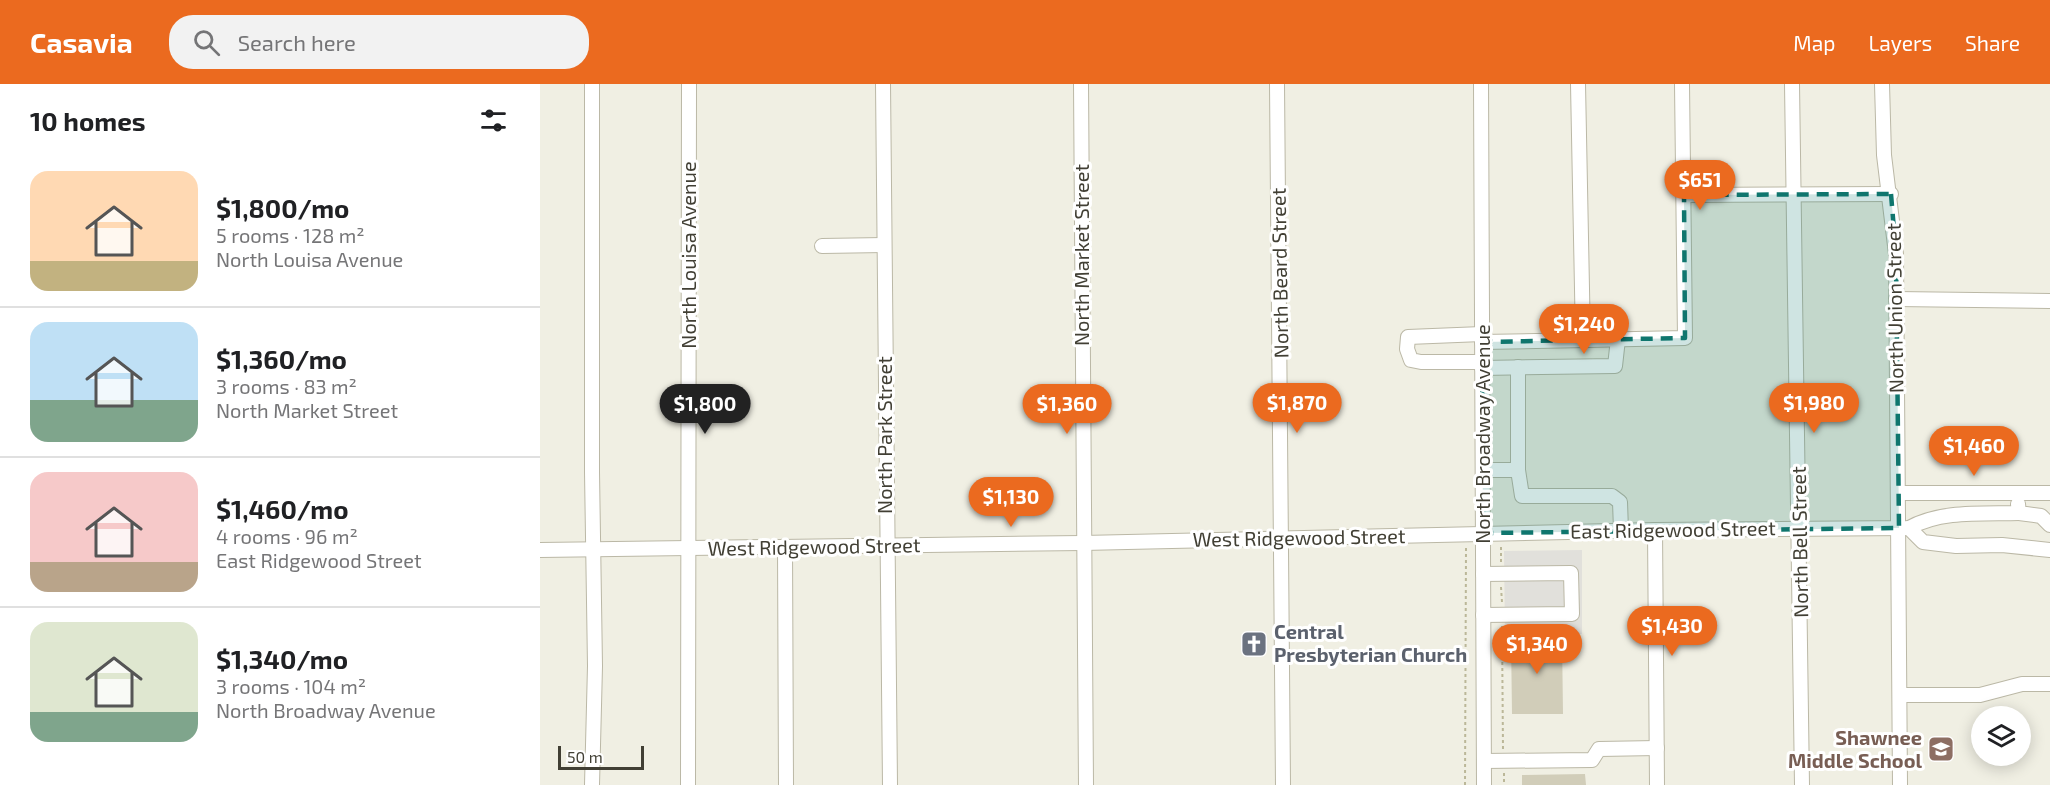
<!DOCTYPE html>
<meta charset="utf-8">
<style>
body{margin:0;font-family:"Exo 2",sans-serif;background:#f2f2f2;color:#202124;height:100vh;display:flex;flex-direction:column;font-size:22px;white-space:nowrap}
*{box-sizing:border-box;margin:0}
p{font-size:20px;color:#757577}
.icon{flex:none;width:33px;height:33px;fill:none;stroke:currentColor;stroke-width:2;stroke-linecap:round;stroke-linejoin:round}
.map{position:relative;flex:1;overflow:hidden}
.sheet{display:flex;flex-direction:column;background:#fff;width:540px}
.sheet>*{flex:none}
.fabs{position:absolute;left:1431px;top:622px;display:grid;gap:12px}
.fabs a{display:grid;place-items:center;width:60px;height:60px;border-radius:50%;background:#fff;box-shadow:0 3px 15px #0003;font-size:30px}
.scale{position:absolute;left:18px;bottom:15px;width:86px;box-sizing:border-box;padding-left:6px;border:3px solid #413f34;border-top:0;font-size:16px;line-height:21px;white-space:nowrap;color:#413f34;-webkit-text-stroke:4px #fff;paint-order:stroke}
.price{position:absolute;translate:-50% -51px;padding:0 14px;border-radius:21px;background:#eb6a1f;color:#fff;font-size:20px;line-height:39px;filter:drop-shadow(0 2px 3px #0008)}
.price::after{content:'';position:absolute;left:50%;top:36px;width:18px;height:14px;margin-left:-9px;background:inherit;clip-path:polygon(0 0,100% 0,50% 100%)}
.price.selected{background:#222;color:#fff}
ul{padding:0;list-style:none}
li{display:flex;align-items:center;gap:18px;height:150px;padding:0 30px}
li+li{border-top:2px solid #e0e0e0}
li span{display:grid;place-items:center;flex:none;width:168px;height:120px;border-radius:18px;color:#555}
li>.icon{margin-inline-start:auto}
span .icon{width:72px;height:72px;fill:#fffc;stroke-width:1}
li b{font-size:26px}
h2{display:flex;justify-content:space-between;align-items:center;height:72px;padding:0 30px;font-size:26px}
header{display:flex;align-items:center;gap:36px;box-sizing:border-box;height:84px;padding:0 30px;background:#eb6a1f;color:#fff}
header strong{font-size:28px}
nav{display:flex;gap:33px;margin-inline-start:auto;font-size:21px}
.search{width:420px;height:54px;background:#f2f2f2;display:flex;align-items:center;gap:15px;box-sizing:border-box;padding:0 21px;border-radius:24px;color:#757577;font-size:22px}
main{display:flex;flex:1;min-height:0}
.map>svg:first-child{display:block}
</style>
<header>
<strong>Casavia</strong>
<div class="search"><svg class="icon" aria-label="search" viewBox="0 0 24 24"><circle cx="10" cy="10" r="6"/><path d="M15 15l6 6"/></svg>Search here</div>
<nav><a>Map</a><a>Layers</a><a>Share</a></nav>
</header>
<main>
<section class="sheet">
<h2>10 homes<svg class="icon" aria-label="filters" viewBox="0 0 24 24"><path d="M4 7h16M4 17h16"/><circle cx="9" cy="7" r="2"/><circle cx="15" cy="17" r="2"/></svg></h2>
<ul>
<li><span style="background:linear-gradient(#ffd9b3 75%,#c2b280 0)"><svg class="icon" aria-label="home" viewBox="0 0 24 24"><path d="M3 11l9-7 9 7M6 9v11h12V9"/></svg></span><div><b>$1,800/mo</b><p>5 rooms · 128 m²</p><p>North Louisa Avenue</p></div></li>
<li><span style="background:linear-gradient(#bfe0f5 65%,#7fa58c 0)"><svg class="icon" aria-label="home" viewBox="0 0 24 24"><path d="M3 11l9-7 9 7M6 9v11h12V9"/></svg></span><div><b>$1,360/mo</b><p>3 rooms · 83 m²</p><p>North Market Street</p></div></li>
<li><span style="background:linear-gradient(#f6c9c9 75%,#b9a48a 0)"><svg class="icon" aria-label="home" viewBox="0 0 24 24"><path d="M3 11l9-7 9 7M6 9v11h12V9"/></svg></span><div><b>$1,460/mo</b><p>4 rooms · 96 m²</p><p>East Ridgewood Street</p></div></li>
<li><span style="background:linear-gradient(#dfe7d0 75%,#7fa58c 0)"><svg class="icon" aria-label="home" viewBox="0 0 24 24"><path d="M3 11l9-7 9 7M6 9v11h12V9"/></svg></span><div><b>$1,340/mo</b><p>3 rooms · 104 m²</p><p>North Broadway Avenue</p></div></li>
</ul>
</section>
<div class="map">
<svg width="1510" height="701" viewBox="0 0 1510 701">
<rect width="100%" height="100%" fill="#f0efe3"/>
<!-- parking -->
<path fill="#e1e0db" d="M1042 466V550L965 551 964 467Z"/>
<!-- building -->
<g fill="#d1cdb9">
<path d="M988 551 1022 553 1023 630H972L971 555H988Z"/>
<path d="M1045 690 1046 701H982V691Z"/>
</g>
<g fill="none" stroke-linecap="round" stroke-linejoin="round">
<defs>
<g id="minor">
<path d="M343 0 350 701"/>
<path d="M541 0 546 701"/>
<path d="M737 0 743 701"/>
<path d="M941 0 944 701"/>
<path d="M1038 0 1043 256"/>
<path d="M1252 0 1262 701"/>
<path d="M1342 0 1344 71 1356 170 1360 701"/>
<path d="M1144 111 1351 110"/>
<path d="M282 162 344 161"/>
<path d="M1356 215 1510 217"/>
<path d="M942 250 868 253 867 265 871 276 881 278H942"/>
<path d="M942 258 1145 254 1142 0"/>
<path d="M978 283V386L982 412H1072L1080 418 1081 446"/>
<path d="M942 284 1075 282 1078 255"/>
<path d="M943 386H978"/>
<path d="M1358 409H1510"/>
<path d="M1478 420 1479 429 1501 432 1510 441"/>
<path d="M1369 444 1383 458 1416 462 1462 461 1510 466"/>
<path d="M1115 446 1117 701"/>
<path d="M245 462 246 701"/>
<path d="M0 466 543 459 1115 446 1369 444C1401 426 1443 430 1479 429"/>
<path d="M943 490 1031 489 1032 530 943 531"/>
<path d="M1360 611H1440L1482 600H1510"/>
<path d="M944 677 1052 676 1059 665 1117 664"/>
<path d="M52 701 55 582 52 388V0"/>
<path d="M148 701 149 0"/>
</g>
</defs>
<!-- minor casing -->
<use href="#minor" stroke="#bbb8a6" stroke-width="16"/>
<!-- path -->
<g stroke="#bbb798" stroke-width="2" stroke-dasharray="3 3" stroke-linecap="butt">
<path d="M961 463V479"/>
<path d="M961 503 962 518"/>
<path d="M962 542 963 665"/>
<path d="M964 689V701"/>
<path d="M925 701 926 464"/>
</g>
<!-- minor -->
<use href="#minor" stroke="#fff" stroke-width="14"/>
</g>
<!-- marked area -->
<path fill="#0f766e" fill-opacity="0.2" stroke="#0f766e" stroke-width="4.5" stroke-dasharray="12 8" stroke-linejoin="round" d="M1351 110 1356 170 1359 444 943 449 942 258 1145 254 1144 111Z"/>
<!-- icons -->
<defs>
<symbol id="church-square" viewBox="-11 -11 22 22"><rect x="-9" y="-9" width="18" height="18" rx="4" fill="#6b7280" stroke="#fff"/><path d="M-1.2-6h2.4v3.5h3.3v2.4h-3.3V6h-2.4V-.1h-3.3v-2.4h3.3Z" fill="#fff"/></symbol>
<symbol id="school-square" viewBox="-11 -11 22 22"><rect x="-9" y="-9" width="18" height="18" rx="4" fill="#8d6e63" stroke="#fff"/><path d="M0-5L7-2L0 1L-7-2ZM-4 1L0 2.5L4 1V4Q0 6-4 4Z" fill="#fff"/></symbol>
</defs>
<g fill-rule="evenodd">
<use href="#church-square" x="699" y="545" width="30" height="30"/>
<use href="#school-square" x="1386" y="650" width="30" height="30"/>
</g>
<g text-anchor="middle" stroke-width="6" stroke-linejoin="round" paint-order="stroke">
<!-- street labels -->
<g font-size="20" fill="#413f34" stroke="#fff">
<text transform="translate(149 171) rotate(-90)" y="7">North Louisa Avenue</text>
<text transform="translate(542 171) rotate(-90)" y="7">North Market Street</text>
<text transform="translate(740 189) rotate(-91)" y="7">North Beard Street</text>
<text transform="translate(1355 224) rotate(-91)" y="7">North Union Street</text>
<text transform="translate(943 350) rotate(-90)" y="7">North Broadway Avenue</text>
<text transform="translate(345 351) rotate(-90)" y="7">North Park Street</text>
<text transform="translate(1133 446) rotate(-1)" y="7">East Ridgewood Street</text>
<text transform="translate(759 454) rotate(-1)" y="7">West Ridgewood Street</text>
<text transform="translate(1260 458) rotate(-91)" y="7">North Bell Street</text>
<text transform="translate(274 463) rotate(-1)" y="7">West Ridgewood Street</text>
</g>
<!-- worship labels -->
<g font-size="20" font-weight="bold" fill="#5b616d" stroke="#fff" text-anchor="start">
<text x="734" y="555">Central<tspan x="734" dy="23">Presbyterian Church</tspan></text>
</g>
<!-- education labels -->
<g font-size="20" font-weight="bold" fill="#785e54" stroke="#fff" text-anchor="end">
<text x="1382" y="661">Shawnee<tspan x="1382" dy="23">Middle School</tspan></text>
</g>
</g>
</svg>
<div class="fabs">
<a><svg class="icon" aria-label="layers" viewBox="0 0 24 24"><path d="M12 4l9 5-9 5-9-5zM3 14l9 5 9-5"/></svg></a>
</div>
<div class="scale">50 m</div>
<b class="price" style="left:1160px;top:127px">$651</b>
<b class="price" style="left:1044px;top:271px">$1,240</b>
<b class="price" style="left:757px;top:350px">$1,870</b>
<b class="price" style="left:1274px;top:350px">$1,980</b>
<b class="price selected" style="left:165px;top:351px">$1,800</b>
<b class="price" style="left:527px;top:351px">$1,360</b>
<b class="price" style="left:1434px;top:393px">$1,460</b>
<b class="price" style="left:471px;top:444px">$1,130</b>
<b class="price" style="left:1132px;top:573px">$1,430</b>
<b class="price" style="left:997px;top:591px">$1,340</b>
</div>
</main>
